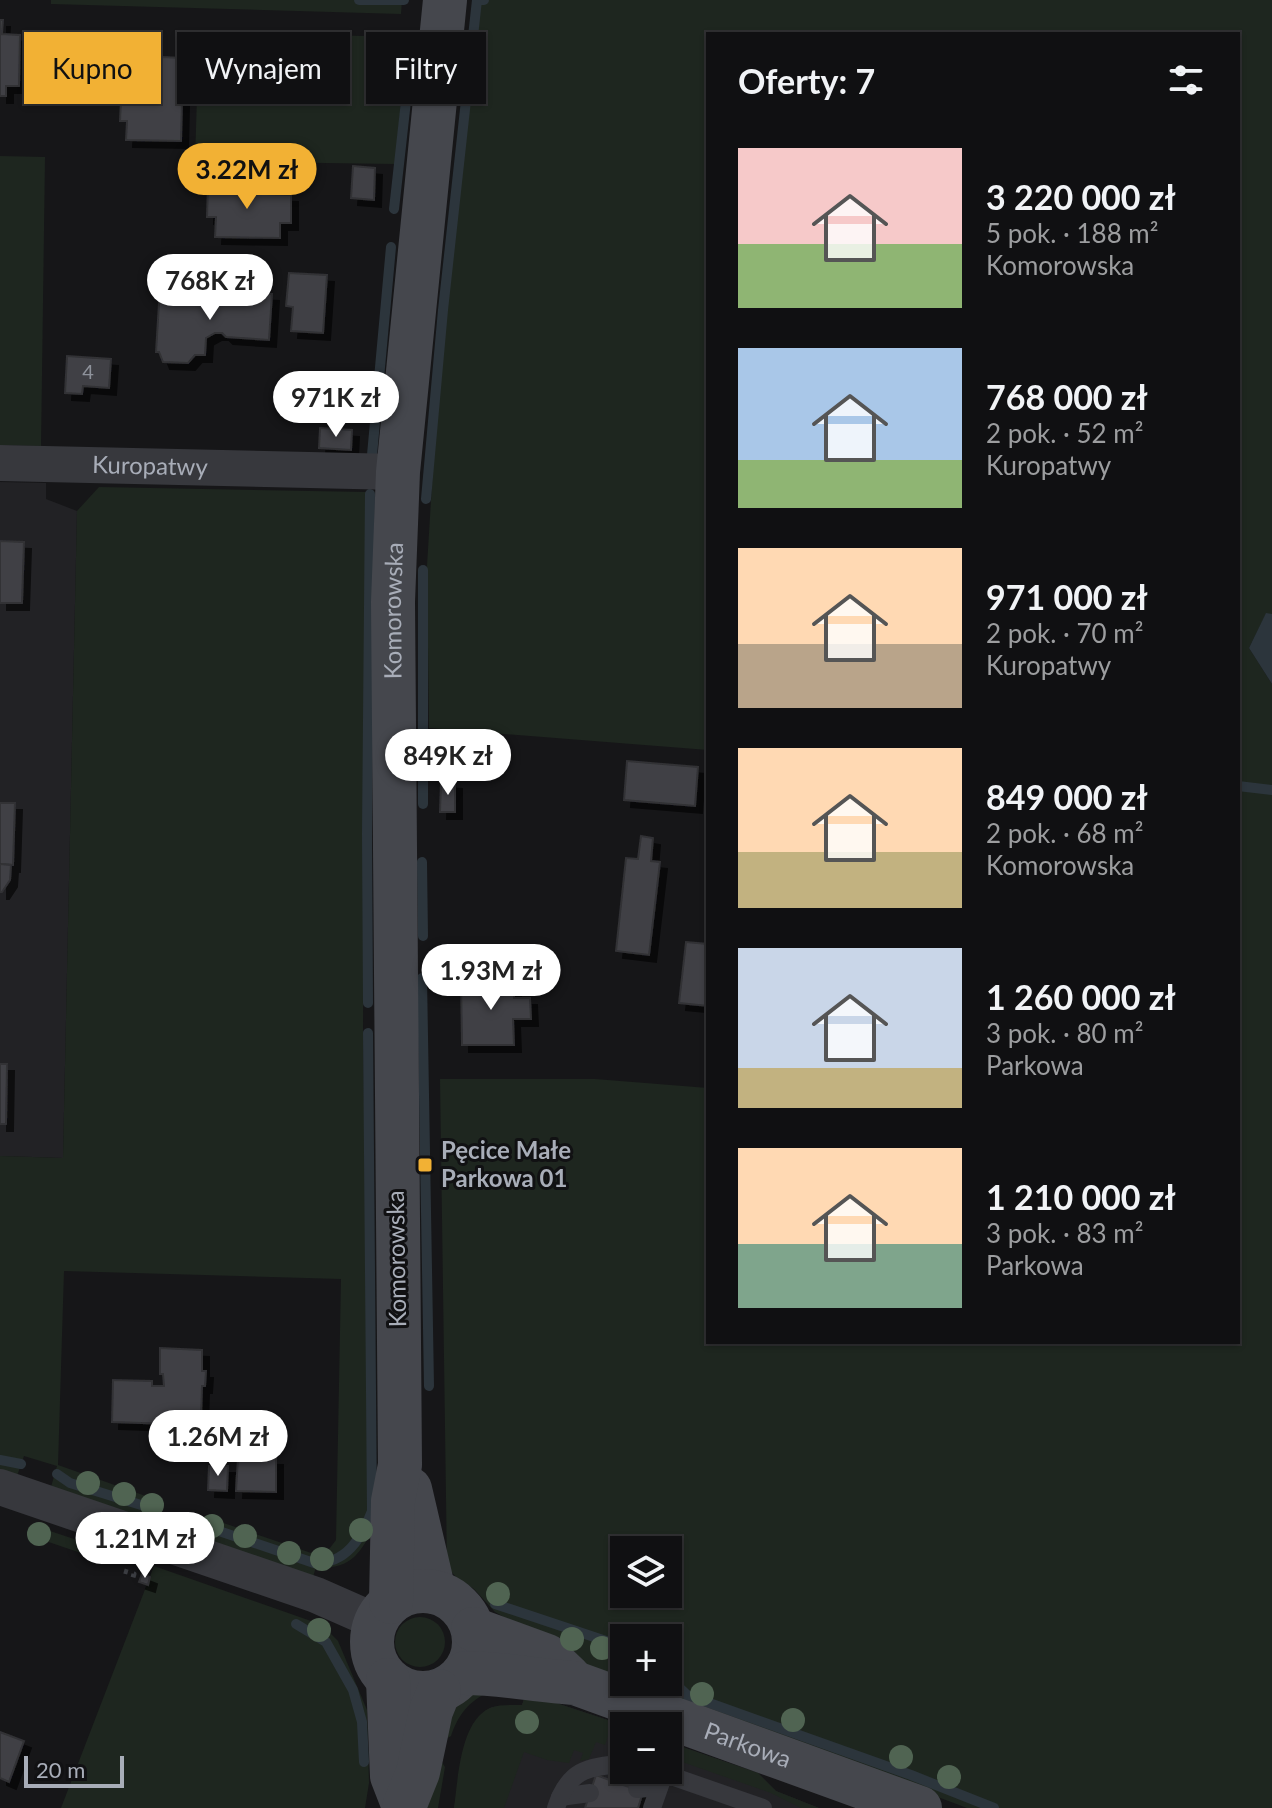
<!DOCTYPE html>
<html lang="pl">
<meta charset="utf-8">
<style>
body{margin:0;font-family:Lato,sans-serif;background:#1e1e20;color:#f1f3f6;height:100vh;display:flex;flex-direction:column;font-size:30px;white-space:nowrap}
*{box-sizing:border-box;margin:0}
p{font-size:26px;color:#9c9d9f}
.icon{flex:none;width:44px;height:44px;fill:none;stroke:currentColor;stroke-width:2;stroke-linecap:round;stroke-linejoin:round}
.map{position:relative;flex:1;overflow:hidden}
.side{position:absolute;left:706px;top:32px;width:534px;height:1312px;display:flex;flex-direction:column;background:#101012;border-radius:0px;box-shadow:0 2px 6px #0004,0 0 0 2px #303032}
.side>*{flex:none}
.top-card{position:absolute;left:24px;top:32px;width:562px;height:72px;display:flex;gap:16px}
.fabs{position:absolute;left:610px;top:1536px;display:grid;gap:16px}
.fabs a{display:grid;place-items:center;width:72px;height:72px;border-radius:0px;background:#101012;box-shadow:0 2px 6px #0004,0 0 0 2px #303032;font-size:40px}
.scale{position:absolute;left:24px;bottom:20px;width:100px;box-sizing:border-box;padding-left:8px;border:4px solid #a8adb8;border-top:0;font-size:22px;line-height:28px;white-space:nowrap;color:#a8adb8;-webkit-text-stroke:6px #111113;paint-order:stroke}
.price{position:absolute;translate:-50% -68px;padding:0 18px;border-radius:28px;background:#fff;color:#222;font-size:26px;line-height:52px;filter:drop-shadow(0 2px 4px #0008)}
.price::after{content:'';position:absolute;left:50%;top:48px;width:24px;height:18px;margin-left:-12px;background:inherit;clip-path:polygon(0 0,100% 0,50% 100%)}
.price.active{background:#f2b134;color:#111}
ul{padding:0;list-style:none}
li{display:flex;align-items:center;gap:24px;height:200px;padding:0 32px}
li span{display:grid;place-items:center;flex:none;width:224px;height:160px;border-radius:0px;color:#555}
li>.icon{margin-inline-start:auto}
span .icon{width:96px;height:96px;fill:#fffc;stroke-width:1}
li b{font-size:34px}
h2{display:flex;justify-content:space-between;align-items:center;height:96px;padding:0 32px;font-size:34px}
.chip{padding:0 28px;border-radius:0px;background:#101012;box-shadow:0 2px 6px #0004,0 0 0 2px #303032;font-size:28px;line-height:72px}
.chip.active{background:#f2b134;color:#111}
.map>svg:first-child{display:block}
</style>
<div class="map">
<svg width="1272" height="1808" viewBox="0 0 1272 1808">
<defs>
<filter id="shadow"><feDropShadow dx="7" dy="7" stdDeviation="0" flood-color="#0009"/></filter>
</defs>
<rect width="100%" height="100%" fill="#161618"/>
<!-- built -->
<g fill="#222225">
<path d="M0 482 46 483V499L77 511 63 1158 0 1156Z"/>
<path d="M526 1693 626 1726H624V1770H668V1742L758 1773 776 1791 819 1808H454L465 1743 473 1724 485 1711 492 1707 522 1705Z"/>
</g>
<!-- green -->
<g fill="#1e261f" fill-rule="evenodd">
<path d="M51 0H402L401 14 51 4Z"/>
<path d="M480 0H1272V614H1266L1249 648 1272 684V1808H967L877 1774 624 1686 495 1612 474 1589 456 1577 447 1567 440 1079H595L708 1088V1342H1238V34H708V750L429 728 427 566 437 402ZM624 1550H668V1594H624ZM624 1638H668V1682H624Z"/>
<path d="M199 32 404 37 405 64 395 164 195 161Z"/>
<path d="M0 156 45 157 41 446 0 445Z"/>
<path d="M99 487 366 492 363 1031 369 1461 368 1514 384 1515C361 1542 361 1571 316 1567L313 1577 202 1539 206 1517 323 1557 336 1540 341 1279 64 1271 58 1465 157 1500 147 1521 51 1487 57 1466 24 1456 17 1476 0 1471V1156L63 1158 77 511Z"/>
<path d="M38 1527 110 1551 113 1564 31 1536Z"/>
<path d="M154 1566 311 1621 327 1630 338 1641 367 1710 369 1783 365 1808H61Z"/>
<circle cx="420" cy="1642" r="25"/>
<path d="M477 1689 489 1692C469 1701 458 1715 451 1736L444 1740 458 1701Z"/>
<path d="M526 1693 626 1726H624V1735L610 1730 605 1745 596 1742 589 1759 580 1761 583 1753 574 1750 569 1763 547 1760 524 1752 504 1808H454C458 1780 460 1721 490 1708 500 1704 511 1705 522 1705Z"/>
<path d="M668 1742 758 1773 776 1791 819 1808H801L771 1793 668 1757Z"/>
<path d="M441 1761 445 1767 438 1808H422Z"/>
</g>
<!-- water -->
<path fill="#2c353c" d="M1266 613 1272 614V684L1249 648Z"/>
<g fill="none" stroke-linecap="round" stroke-linejoin="round">
<!-- stream -->
<g stroke="#2c353c" stroke-width="10">
<path d="M359 0H404"/>
<path d="M394 209 410 65 409 46"/>
<path d="M372 455 391 247"/>
<path d="M426 499 443 310 477 0H484"/>
<path d="M1238 786 1272 790"/>
<path d="M423 804V570"/>
<path d="M422 862 423 936"/>
<path d="M422 978 429 1386"/>
<path d="M368 1003 367 834 370 494"/>
<path d="M0 1460 21 1464"/>
<path d="M57 1474 70 1483 141 1505"/>
<path d="M216 1530 314 1563C346 1564 361 1539 372 1511L368 1033"/>
<path d="M495 1604 624 1647"/>
<path d="M296 1624 326 1642 353 1690 362 1722 364 1762"/>
<path d="M668 1677 687 1695 911 1775 994 1808"/>
</g>
</g>
<!-- building -->
<g fill="#404145" stroke="#303034" stroke-width="2" filter="url(#shadow)">
<path d="M0 20H3L2 34 20 35 19 86H6V96H0Z"/>
<path d="M162 57 183 58 181 141 126 140 127 121H120L121 99 128 100V77L161 78Z"/>
<path d="M353 166 375 168 374 200 351 198Z"/>
<path d="M208 183 267 184 266 194 291 195V223H280V238L215 237 216 217H207Z"/>
<path d="M289 273 327 275 323 333 291 331 293 307 286 306Z"/>
<path d="M207 290 272 294 269 340 226 337 222 333H215L206 338 205 355H195L188 363 163 362 159 352H156L159 303 163 299 206 302Z"/>
<path d="M67 356 111 359 109 388 83 386 82 394 65 393Z"/>
<path d="M320 428 352 430 351 450 319 448Z"/>
<path d="M0 541 24 542 22 603H0Z"/>
<path d="M627 761 698 767 695 806 624 800Z"/>
<path d="M441 781 455 782V812H440Z"/>
<path d="M0 803H15L13 865 0 864Z"/>
<path d="M641 836 653 838 651 861 660 862 649 955 616 951 626 858 638 859Z"/>
<path d="M0 864 11 865 10 880 2 892H0Z"/>
<path d="M686 942 708 944V1006L679 1003Z"/>
<path d="M461 980H514V998H530L531 1019H513L514 1045H462Z"/>
<path d="M0 1064H7L6 1124H0Z"/>
<path d="M160 1348 202 1350V1371H206L205 1386H202L200 1448H170V1424L112 1422 113 1380 152 1381V1386H164L163 1374H160Z"/>
<path d="M238 1457 276 1458V1492L236 1491Z"/>
<path d="M209 1466H228L227 1491 208 1490Z"/>
<path d="M142 1574 150 1577 148 1585 139 1582Z"/>
<path d="M0 1732 24 1741 9 1782 0 1778Z"/>
<path d="M596 1775 643 1792 638 1808H585Z"/>
</g>
<g fill="none" stroke-linecap="round" stroke-linejoin="round">
<!-- path -->
<path stroke="#3d3f44" stroke-width="5" stroke-dasharray="4 6" stroke-linecap="butt" d="M124 1571 134 1574 132 1581"/>
<!-- lane -->
<g stroke="#37383d" stroke-width="18">
<path d="M654 1770 763 1808"/>
<path d="M637 1789 659 1787"/>
<path d="M560 1797 590 1793"/>
<path d="M556 1808C568 1771 586 1766 624 1764"/>
<path d="M652 1808 664 1774"/>
</g>
<!-- street -->
<g stroke="#37383d" stroke-width="36">
<path id="s1" d="M0 463 398 472"/>
<path d="M0 1487 316 1595 375 1621"/>
</g>
<!-- secondary -->
<g stroke="#45474d" stroke-width="44">
<path d="M410 1489 434 1592"/>
<circle cx="423" cy="1642" r="51"/>
<path id="s2" d="M391 1602 393 1501 400 1465 393 602 398 472 445 0"/>
<path d="M473 1629 547 1656 569 1677"/>
<path id="s3" d="M465 1673C502 1673 538 1681 575 1683L920 1808"/>
<path d="M388 1680 392 1776 404 1807"/>
<path d="M404 1807 418 1772 431 1711 439 1691"/>
</g>
</g>
<!-- trees -->
<g fill="#506452">
<circle cx="88" cy="1483" r="12"/>
<circle cx="124" cy="1494" r="12"/>
<circle cx="152" cy="1505" r="12"/>
<circle cx="212" cy="1526" r="12"/>
<circle cx="361" cy="1530" r="12"/>
<circle cx="39" cy="1534" r="12"/>
<circle cx="245" cy="1536" r="12"/>
<circle cx="289" cy="1553" r="12"/>
<circle cx="322" cy="1559" r="12"/>
<circle cx="498" cy="1594" r="12"/>
<circle cx="319" cy="1630" r="12"/>
<circle cx="572" cy="1639" r="12"/>
<circle cx="602" cy="1648" r="12"/>
<circle cx="702" cy="1694" r="12"/>
<circle cx="793" cy="1720" r="12"/>
<circle cx="527" cy="1722" r="12"/>
<circle cx="901" cy="1757" r="12"/>
<circle cx="949" cy="1777" r="12"/>
</g>
<!-- markers -->
<rect fill="#f2b134" stroke="#111113" stroke-width="3" x="417" y="1157" width="16" height="16" rx="4"/>
<g text-anchor="middle" stroke-width="6" stroke-linejoin="round" paint-order="stroke">
<!-- number labels -->
<g font-size="20" fill="#8e929b">
<text x="88" y="379">4</text>
</g>
<!-- street labels -->
<g font-size="24" fill="#a8adb8" stroke="#111113">
<text dy="8" stroke="none"><textPath href="#s1" startOffset="150">Kuropatwy</textPath></text>
<text dy="8" stroke="none"><textPath href="#s2" startOffset="992">Komorowska</textPath></text>
<text transform="translate(397 1259) rotate(-91)" y="8">Komorowska</text>
<text dy="8" stroke="none"><textPath href="#s3" startOffset="294">Parkowa</textPath></text>
</g>
<!-- poi labels -->
<g font-size="24" font-weight="bold" fill="#a8adb8" stroke="#111113" text-anchor="start">
<text x="441" y="1159">Pęcice Małe<tspan x="441" dy="28">Parkowa 01</tspan></text>
</g>
</g>
</svg>
<div class="fabs">
<a><svg class="icon" aria-label="layers" viewBox="0 0 24 24"><path d="M12 4l9 5-9 5-9-5zM3 14l9 5 9-5"/></svg></a>
<a>+</a>
<a>−</a>
</div>
<div class="scale">20 m</div>
<b class="price active" style="left:247px;top:211px">3.22M zł</b>
<b class="price" style="left:210px;top:322px">768K zł</b>
<b class="price" style="left:336px;top:439px">971K zł</b>
<b class="price" style="left:448px;top:797px">849K zł</b>
<b class="price" style="left:491px;top:1012px">1.93M zł</b>
<b class="price" style="left:218px;top:1478px">1.26M zł</b>
<b class="price" style="left:145px;top:1580px">1.21M zł</b>
<div class="top-card">
<a class="chip active">Kupno</a>
<a class="chip">Wynajem</a>
<a class="chip">Filtry</a>
</div>
<section class="side">
<h2>Oferty: 7<svg class="icon" aria-label="filters" viewBox="0 0 24 24"><path d="M4 7h16M4 17h16"/><circle cx="9" cy="7" r="2"/><circle cx="15" cy="17" r="2"/></svg></h2>
<ul>
<li><span style="background:linear-gradient(#f6c9c9 60%,#8fb573 0)"><svg class="icon" aria-label="home" viewBox="0 0 24 24"><path d="M3 11l9-7 9 7M6 9v11h12V9"/></svg></span><div><b>3 220 000 zł</b><p>5 pok. · 188 m²</p><p>Komorowska</p></div></li>
<li><span style="background:linear-gradient(#a9c7e8 70%,#8fb573 0)"><svg class="icon" aria-label="home" viewBox="0 0 24 24"><path d="M3 11l9-7 9 7M6 9v11h12V9"/></svg></span><div><b>768 000 zł</b><p>2 pok. · 52 m²</p><p>Kuropatwy</p></div></li>
<li><span style="background:linear-gradient(#ffd9b3 60%,#b9a48a 0)"><svg class="icon" aria-label="home" viewBox="0 0 24 24"><path d="M3 11l9-7 9 7M6 9v11h12V9"/></svg></span><div><b>971 000 zł</b><p>2 pok. · 70 m²</p><p>Kuropatwy</p></div></li>
<li><span style="background:linear-gradient(#ffd9b3 65%,#c2b280 0)"><svg class="icon" aria-label="home" viewBox="0 0 24 24"><path d="M3 11l9-7 9 7M6 9v11h12V9"/></svg></span><div><b>849 000 zł</b><p>2 pok. · 68 m²</p><p>Komorowska</p></div></li>
<li><span style="background:linear-gradient(#c9d6e8 75%,#c2b280 0)"><svg class="icon" aria-label="home" viewBox="0 0 24 24"><path d="M3 11l9-7 9 7M6 9v11h12V9"/></svg></span><div><b>1 260 000 zł</b><p>3 pok. · 80 m²</p><p>Parkowa</p></div></li>
<li><span style="background:linear-gradient(#ffd9b3 60%,#7fa58c 0)"><svg class="icon" aria-label="home" viewBox="0 0 24 24"><path d="M3 11l9-7 9 7M6 9v11h12V9"/></svg></span><div><b>1 210 000 zł</b><p>3 pok. · 83 m²</p><p>Parkowa</p></div></li>
</ul>
</section>
</div>
